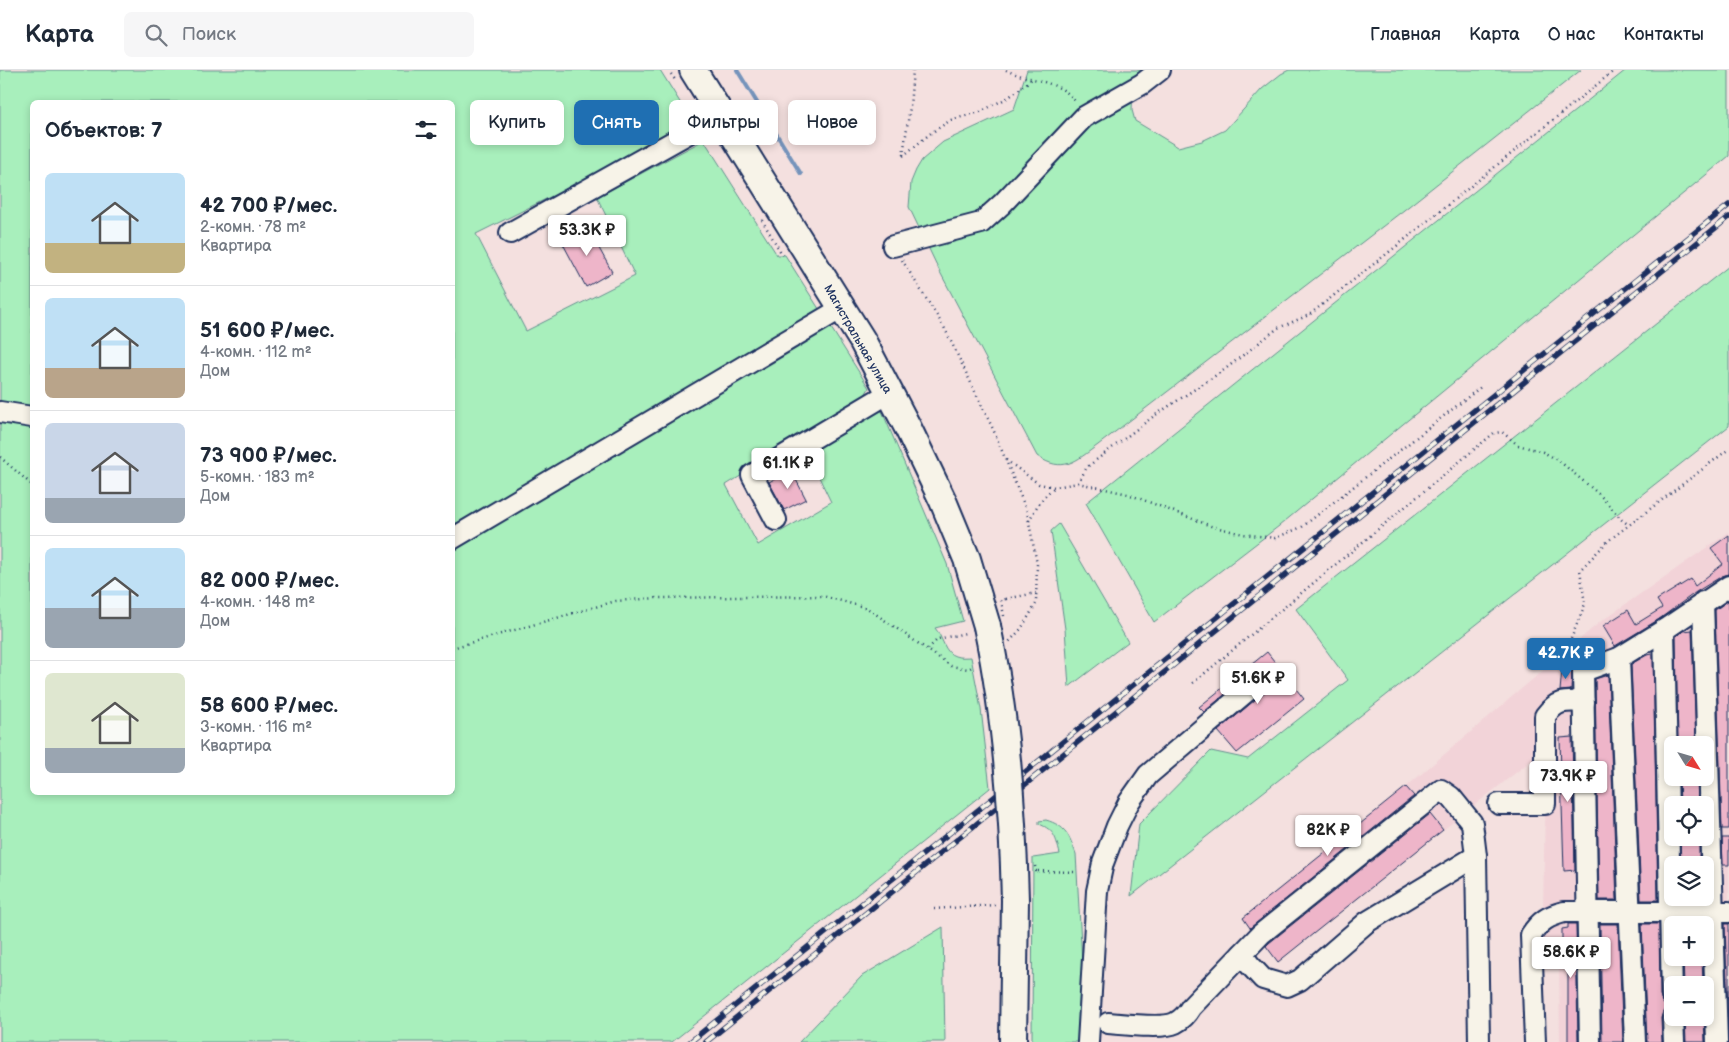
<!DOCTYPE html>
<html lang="ru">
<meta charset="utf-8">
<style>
body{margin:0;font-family:"Balsamiq Sans",sans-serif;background:#f6f6f7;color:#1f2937;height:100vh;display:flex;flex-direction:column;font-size:19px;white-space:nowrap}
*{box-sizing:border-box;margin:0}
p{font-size:16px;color:#747a83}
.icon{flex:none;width:28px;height:28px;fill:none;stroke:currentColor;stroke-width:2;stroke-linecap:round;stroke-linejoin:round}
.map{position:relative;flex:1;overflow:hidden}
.side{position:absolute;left:30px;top:30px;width:425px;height:695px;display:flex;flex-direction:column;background:#fff;border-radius:8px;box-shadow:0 2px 8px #0003}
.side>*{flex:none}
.banner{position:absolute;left:470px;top:30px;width:475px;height:45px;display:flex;gap:10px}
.needle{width:32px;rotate:127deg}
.controls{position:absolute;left:1664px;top:666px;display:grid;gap:10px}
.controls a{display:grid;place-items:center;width:50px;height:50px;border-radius:8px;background:#fff;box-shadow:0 2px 8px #0003;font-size:25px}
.price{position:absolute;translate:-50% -42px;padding:0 11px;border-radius:5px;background:#fff;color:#222;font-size:16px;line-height:32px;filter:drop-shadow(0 1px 2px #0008)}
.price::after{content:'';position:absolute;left:50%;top:30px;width:15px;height:11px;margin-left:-8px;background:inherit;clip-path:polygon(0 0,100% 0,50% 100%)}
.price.on{background:#1f6fb2;color:#fff}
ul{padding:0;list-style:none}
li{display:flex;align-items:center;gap:15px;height:125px;padding:0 15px}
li+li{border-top:1px solid #e0e1e3}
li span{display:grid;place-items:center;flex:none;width:140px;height:100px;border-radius:8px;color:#555}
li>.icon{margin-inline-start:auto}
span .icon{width:60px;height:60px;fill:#fffc;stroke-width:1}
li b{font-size:21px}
h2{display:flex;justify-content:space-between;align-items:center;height:60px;padding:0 15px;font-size:21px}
.chip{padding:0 18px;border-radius:8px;background:#fff;box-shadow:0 2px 8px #0003;font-size:18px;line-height:45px}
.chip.on{background:#1f6fb2;color:#fff}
header{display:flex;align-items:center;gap:30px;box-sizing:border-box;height:70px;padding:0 25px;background:#fff;border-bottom:1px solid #e0e1e3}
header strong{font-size:24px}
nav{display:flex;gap:28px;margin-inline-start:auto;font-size:18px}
.search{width:350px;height:45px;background:#f6f6f7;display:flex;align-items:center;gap:12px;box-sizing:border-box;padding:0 18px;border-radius:8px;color:#747a83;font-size:19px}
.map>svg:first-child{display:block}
</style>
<header>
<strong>Карта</strong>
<div class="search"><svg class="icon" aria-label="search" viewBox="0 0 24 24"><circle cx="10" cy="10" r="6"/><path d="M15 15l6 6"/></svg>Поиск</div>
<nav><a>Главная</a><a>Карта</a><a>О нас</a><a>Контакты</a></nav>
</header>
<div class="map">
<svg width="1729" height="972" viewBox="0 0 1729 972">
<rect width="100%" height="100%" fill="#f4e0df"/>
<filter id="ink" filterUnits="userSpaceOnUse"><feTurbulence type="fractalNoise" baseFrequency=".02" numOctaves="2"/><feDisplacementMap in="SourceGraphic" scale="10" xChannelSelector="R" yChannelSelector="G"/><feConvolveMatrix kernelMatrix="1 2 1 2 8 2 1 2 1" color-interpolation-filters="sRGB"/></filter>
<g filter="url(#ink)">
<!-- built -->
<path fill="#f2d3d8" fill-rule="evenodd" d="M1729 462V972H1560L1559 895H1542L1546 679 1443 760 1278 892 1243 848 1406 717 1600 552ZM1672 675H1705V708H1672ZM1672 735H1705V768H1672ZM1672 795H1705V828H1672ZM1672 855H1705V888H1672ZM1672 915H1705V948H1672Z"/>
<!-- green -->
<g fill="#a8efbc" stroke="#628f8d" fill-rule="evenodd">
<path d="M0 0H660L696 58 681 56 578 113 476 164 526 261 635 206 597 127 704 70 777 185H785L869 318 861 332 726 415 758 475 831 432 806 380 868 343 882 341 947 494 963 551 935 558C943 567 944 583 955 586 960 588 966 587 971 587L981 639 990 718 672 972H0ZM32 32H452V722H32Z"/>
<path d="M1027 0H1167L1133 19 1132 40 1135 51 1178 77 1202 71 1225 60 1262 19 1281 4 1289 0H1581L1404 140 1098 375C1076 391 1063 404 1037 386L940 202 909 137 911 112 916 100 922 90 943 72 1014 39Z"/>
<path d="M1626 0H1729V86L1279 456 1154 552 1086 433Z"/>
<path d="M1729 196V356L1131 826 1139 754 1211 681 1248 689 1348 610 1296 539Z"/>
<path d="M1059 454 1128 572 1069 617 1065 559 1051 461Z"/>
<path d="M1046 750C1066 756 1069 765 1076 784L1082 892 1080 972H1032L1033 788 1060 784C1056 769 1055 760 1039 754V751Z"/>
<path d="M943 857 945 972H799L862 906Z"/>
</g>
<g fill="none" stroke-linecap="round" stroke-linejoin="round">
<!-- stream -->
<path stroke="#7493bb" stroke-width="4" d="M737 0 801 104"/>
</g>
<!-- building -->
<g fill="#eeb5c9" stroke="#1b2f5e">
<path d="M588 158 612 202 586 217 562 172Z"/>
<path d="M791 400 806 429 784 440 769 412Z"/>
<path d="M1729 465V504L1722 506 1696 522 1658 550 1615 576 1603 556 1628 540 1636 554 1662 538 1657 530 1691 509 1695 516 1723 494 1711 478Z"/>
<path d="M1729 530V759H1722L1715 540Z"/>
<path d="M1692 560 1696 675H1678L1676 566 1684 561Z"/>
<path d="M1267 582 1304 629 1237 683 1218 661 1268 619 1271 614 1272 608 1269 603 1264 599 1258 598 1253 601 1204 642 1199 637Z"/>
<path d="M1653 584 1658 830H1641L1631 594 1647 585Z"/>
<path d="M1562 599H1572L1571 620 1560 621Z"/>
<path d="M1608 605 1617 830H1599L1595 609Z"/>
<path d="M1572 667 1575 800 1564 801 1560 668Z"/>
<path d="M1679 708H1697L1698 735H1680Z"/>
<path d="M1406 717 1414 726 1250 858 1243 848Z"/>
<path d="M1430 744 1443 760 1278 892 1266 876 1269 873Z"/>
<path d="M1680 768H1699V795H1681Z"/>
<path d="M1722 768H1729V795H1723Z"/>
<path d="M1568 854H1576L1578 972H1568V883H1558V871H1562V859L1568 858Z"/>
<path d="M1600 854H1618L1623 972H1602Z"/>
<path d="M1642 854H1659L1660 926 1662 932 1666 936 1661 948 1662 972H1647Z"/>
<path d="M1725 854H1729V972Z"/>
<path d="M1683 888H1702L1703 915H1684Z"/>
<path d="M1685 948H1704L1705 972H1686Z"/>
</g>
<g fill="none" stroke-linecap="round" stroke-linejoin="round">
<defs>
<g id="minor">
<path d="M510 163 721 45"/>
<path d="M893 176 981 153 1002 134 1084 47 1142 14 1160 0"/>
<path d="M0 342 32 347"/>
<path d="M776 450 752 405 889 323"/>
<path d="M452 469 842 238"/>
<path d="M1703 532 1717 972"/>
<path d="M1664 560 1672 926"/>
<path d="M1619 588 1635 972"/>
<path d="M1499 734H1545V646C1557 630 1564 631 1584 632"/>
<path d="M1242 884 1249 894 1263 909 1287 916 1300 910 1367 852 1476 786"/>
<path d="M1673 948 1674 972"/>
<path d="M1108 953C1122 954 1163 959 1175 953 1183 949 1187 944 1191 937L1261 864 1441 720 1451 727 1472 753 1476 786 1479 972"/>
<path d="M1088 972 1097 821 1103 793 1117 756 1129 732 1148 705 1260 610"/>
<path d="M1535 972 1531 865C1540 851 1548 846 1564 842H1729"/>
<path d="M1590 972 1583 601 1619 588 1664 560 1729 516"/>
</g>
<g id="major">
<path d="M693 0 862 270 908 358 943 431 967 489 987 556"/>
<path d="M1013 972 1015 830"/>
</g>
</defs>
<!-- minor casing -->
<use href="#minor" stroke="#1b2f5e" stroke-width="24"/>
<!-- major casing -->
<use href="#major" stroke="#1b2f5e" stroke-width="30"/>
<!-- path -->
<g stroke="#1b2f5e" stroke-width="2.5" stroke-dasharray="1 4" stroke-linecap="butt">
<path d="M668 0 676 11"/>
<path d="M1006 0C1027 11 1063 10 1076 33"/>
<path d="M903 85 910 37 913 0"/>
<path d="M903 86 931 63 951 50 980 42 1009 27 1032 9"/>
<path d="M762 150 783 186"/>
<path d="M902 190 944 257 993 359 1027 442 1037 494 1036 534 1021 559 1009 572"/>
<path d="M0 387 32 415"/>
<path d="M1006 390 1039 414 1055 417 1078 413 1128 424 1211 456 1243 464 1275 468 1302 457 1482 316"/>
<path d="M1078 413 1087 397 1154 346 1224 300 1278 258 1309 245 1398 175 1615 0"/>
<path d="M1029 451C1036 437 1042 427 1055 417"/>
<path d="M1006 529 1036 523"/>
<path d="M452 578 616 531 657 528 823 526 867 538 951 596 968 599 974 596"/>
<path d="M928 579 938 569 966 563"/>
<path d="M1577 588 1571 569 1585 534 1580 500 1608 471 1729 379"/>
<path d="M1193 613 1494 363 1502 362 1518 375 1543 382 1558 390 1600 425 1622 450 1629 455"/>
<path d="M1038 801 1075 802"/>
<path d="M934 839 995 835"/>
</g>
<!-- minor -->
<use href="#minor" stroke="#f7f3e8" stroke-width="20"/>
<!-- major -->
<use href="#major" stroke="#f7f3e8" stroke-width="26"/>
<defs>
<g id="rail">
<path d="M690 972 1729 135"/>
<path d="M706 972 1729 147"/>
</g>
</defs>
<!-- rail casing -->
<use href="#rail" stroke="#1b2f5e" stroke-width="5.5"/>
<!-- rail -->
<use href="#rail" stroke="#f7f3e8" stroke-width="4" stroke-dasharray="11" stroke-linecap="butt"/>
<defs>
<path id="major-bridge" d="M987 556C1006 646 1013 738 1015 830"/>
</defs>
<!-- major-bridge casing -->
<use href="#major-bridge" stroke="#1b2f5e" stroke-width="30" stroke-linecap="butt"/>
<!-- path-bridge -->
<g stroke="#1b2f5e" stroke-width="2.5" stroke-dasharray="1 4" stroke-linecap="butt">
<path d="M1004 546 1001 530 1006 529"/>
<path d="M1035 796 1036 801H1038"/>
</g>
<!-- major-bridge -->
<use href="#major-bridge" stroke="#f7f3e8" stroke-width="26"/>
</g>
</g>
<g text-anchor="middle" stroke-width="4.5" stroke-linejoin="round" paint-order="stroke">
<!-- street labels -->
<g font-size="12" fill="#1b2f5e" stroke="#f7f3e8">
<text transform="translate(858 269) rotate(60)" y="4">Магистральная улица</text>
</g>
</g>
</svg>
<div class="controls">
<a><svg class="needle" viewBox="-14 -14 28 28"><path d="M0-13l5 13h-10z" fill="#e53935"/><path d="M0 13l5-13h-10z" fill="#747a83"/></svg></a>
<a><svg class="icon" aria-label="locate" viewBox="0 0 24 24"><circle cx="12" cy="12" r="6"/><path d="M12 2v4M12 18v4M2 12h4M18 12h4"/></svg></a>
<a><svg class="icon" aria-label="layers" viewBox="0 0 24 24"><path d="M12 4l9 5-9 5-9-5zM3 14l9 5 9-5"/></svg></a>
<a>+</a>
<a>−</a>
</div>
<b class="price" style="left:587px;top:187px">53.3K ₽</b>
<b class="price" style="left:788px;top:420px">61.1K ₽</b>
<b class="price on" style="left:1566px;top:610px">42.7K ₽</b>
<b class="price" style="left:1258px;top:635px">51.6K ₽</b>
<b class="price" style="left:1568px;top:733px">73.9K ₽</b>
<b class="price" style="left:1328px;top:787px">82K ₽</b>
<b class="price" style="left:1571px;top:909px">58.6K ₽</b>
<div class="banner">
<a class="chip">Купить</a>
<a class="chip on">Снять</a>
<a class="chip">Фильтры</a>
<a class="chip">Новое</a>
</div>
<section class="side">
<h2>Объектов: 7<svg class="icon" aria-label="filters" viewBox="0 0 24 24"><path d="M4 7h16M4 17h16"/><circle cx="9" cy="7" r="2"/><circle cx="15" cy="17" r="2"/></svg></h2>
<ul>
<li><span style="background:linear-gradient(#bfe0f5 70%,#c2b280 0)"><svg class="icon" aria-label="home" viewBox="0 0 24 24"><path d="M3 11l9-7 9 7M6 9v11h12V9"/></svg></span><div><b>42 700 ₽/мес.</b><p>2-комн. · 78 m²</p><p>Квартира</p></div></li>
<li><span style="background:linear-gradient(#bfe0f5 70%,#b9a48a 0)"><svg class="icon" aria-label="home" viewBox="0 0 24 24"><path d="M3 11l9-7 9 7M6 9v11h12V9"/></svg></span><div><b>51 600 ₽/мес.</b><p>4-комн. · 112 m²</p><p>Дом</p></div></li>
<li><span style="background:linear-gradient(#c9d6e8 75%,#9aa5b1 0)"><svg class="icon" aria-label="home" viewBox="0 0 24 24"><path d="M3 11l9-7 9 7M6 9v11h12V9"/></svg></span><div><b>73 900 ₽/мес.</b><p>5-комн. · 183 m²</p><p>Дом</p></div></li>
<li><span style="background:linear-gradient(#bfe0f5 60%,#9aa5b1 0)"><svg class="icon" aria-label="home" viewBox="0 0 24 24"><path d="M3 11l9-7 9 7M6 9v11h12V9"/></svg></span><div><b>82 000 ₽/мес.</b><p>4-комн. · 148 m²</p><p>Дом</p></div></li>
<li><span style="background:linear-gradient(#dfe7d0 75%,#9aa5b1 0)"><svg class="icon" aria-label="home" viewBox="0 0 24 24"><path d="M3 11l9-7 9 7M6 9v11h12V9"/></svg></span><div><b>58 600 ₽/мес.</b><p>3-комн. · 116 m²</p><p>Квартира</p></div></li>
</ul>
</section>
</div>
